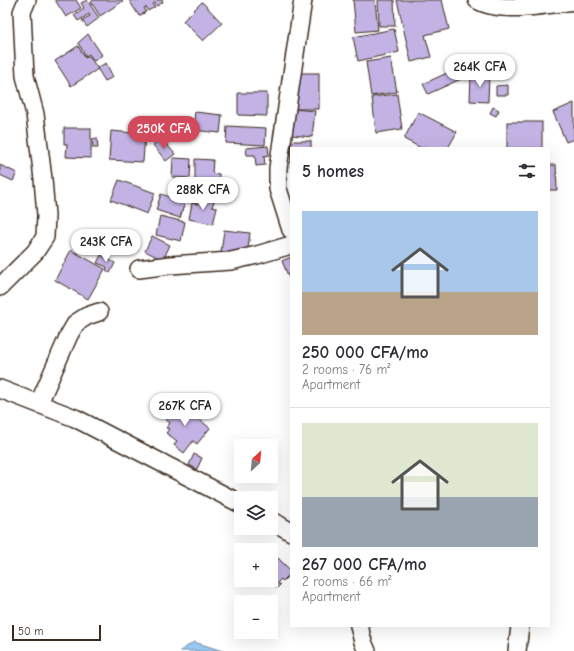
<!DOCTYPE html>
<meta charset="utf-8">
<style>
body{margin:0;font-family:"Comic Neue",sans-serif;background:#f2f2f3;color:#2b2b33;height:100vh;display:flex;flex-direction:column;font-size:15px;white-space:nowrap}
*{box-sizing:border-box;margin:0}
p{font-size:13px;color:#7c7c81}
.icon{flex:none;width:22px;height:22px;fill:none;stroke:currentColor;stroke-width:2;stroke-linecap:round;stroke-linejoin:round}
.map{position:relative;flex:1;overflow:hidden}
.sheet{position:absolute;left:290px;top:147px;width:260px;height:480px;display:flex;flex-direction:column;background:#fff;border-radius:0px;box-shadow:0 4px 16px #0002}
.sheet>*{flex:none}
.needle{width:26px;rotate:26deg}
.fabs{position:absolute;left:234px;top:439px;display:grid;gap:8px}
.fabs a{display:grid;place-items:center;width:44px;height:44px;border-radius:0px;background:#fff;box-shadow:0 4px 16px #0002;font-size:20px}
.scale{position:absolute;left:12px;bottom:10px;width:89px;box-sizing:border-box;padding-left:4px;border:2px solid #3b2a1e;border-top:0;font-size:11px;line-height:14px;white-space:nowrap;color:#3b2a1e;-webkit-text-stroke:3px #fff;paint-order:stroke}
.price{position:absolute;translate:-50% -34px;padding:0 9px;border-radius:14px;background:#fff;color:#222;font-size:13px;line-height:26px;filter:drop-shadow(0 1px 2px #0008)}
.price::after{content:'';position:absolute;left:50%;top:24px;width:12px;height:9px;margin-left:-6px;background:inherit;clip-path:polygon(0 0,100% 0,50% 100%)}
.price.selected{background:#d1495b;color:#fff}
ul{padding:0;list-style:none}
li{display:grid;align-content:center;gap:8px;height:212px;padding:0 12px}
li+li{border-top:1px solid #e1e1e2}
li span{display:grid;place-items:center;height:124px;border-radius:0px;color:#555}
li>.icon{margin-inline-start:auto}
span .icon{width:72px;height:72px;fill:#fffc;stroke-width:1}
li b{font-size:17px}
h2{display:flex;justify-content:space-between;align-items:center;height:48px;padding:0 12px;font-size:17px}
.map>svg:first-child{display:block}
</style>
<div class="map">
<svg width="574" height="651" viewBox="0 0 574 651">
<rect width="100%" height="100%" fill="#fff"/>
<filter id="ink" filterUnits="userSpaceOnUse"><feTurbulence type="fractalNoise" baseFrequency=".025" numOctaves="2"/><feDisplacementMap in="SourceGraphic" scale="8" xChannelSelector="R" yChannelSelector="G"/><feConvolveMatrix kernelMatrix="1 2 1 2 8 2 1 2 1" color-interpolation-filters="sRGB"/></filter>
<g filter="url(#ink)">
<!-- water -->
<path fill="#95c8f2" stroke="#71899d" d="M194 642 223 651H180Z"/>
<!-- building -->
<g fill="#c3b3e4" stroke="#3b2a1e">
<path d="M55 0H76L81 8 66 17Z"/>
<path d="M87 0 99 18 87 27 82 20 90 16 89 14 78 21 74 15 84 8 81 3Z"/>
<path d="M93 0H122L123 1 100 16 91 2Z"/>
<path d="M129 0H162L163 2 157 6 155 3 153 4 155 7 148 11 146 7 144 8 146 12 139 16Z"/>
<path d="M353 0H375L378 30 356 32Z"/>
<path d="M378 0H394L395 26H379Z"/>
<path d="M397 0H442L449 29 425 35 431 57 411 62Z"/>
<path d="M202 2 222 23 203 41 183 21Z"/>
<path d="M394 29 399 52 358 61 353 37Z"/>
<path d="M88 34 102 55 94 61 89 54 86 56 78 43Z"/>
<path d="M78 46 85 58 89 56 98 69 71 86 55 61Z"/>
<path d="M391 58 397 92 371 96 366 62Z"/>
<path d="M106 63 113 77 105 81 97 68Z"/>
<path d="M458 68 463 78 428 94 423 84Z"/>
<rect x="296" y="73" width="23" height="36"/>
<path d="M471 74 489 75 488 102 470 101Z"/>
<path d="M508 85V95H496V86Z"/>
<path d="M238 93H267V116L238 115Z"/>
<path d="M397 94 402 129 376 133 372 97Z"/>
<path d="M574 103V139L566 142 553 112Z"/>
<path d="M493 107 499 110 496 116 490 113Z"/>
<path d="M294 109 315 111 312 137 292 135Z"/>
<path d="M195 112 222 115 220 133 193 130Z"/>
<path d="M418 112 457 132 448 148H421L404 139Z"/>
<rect x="507" y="122" width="35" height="26"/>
<path d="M227 126 266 128 265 145 226 143Z"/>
<path d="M64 128H91V158L66 157 67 144H64Z"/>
<path d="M111 131 145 134 143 162 109 160Z"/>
<path d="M97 138 98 148H93L92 139Z"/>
<path d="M161 138 175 154 166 161 153 145Z"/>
<path d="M291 141H311V148H291V168Z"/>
<path d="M268 146 269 155 264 156 265 165 256 166 255 155H247L246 148Z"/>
<path d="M173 158 191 159 190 178 172 177Z"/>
<path d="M195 159 213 160 212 173 219 174V185L195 184Z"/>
<path d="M0 165 17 173 13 181 0 175Z"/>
<path d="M549 165H556L557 190H549Z"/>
<path d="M119 180 155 193 147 214 111 200Z"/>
<path d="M161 194 185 202 180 218 156 210Z"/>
<path d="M199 198 214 201 212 207 217 208 213 224 189 219 192 203 198 204Z"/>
<path d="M160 216 185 222 181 241 156 235Z"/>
<path d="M224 230 250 233 247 255 221 252Z"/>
<path d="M152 236 170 245 163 260 145 251Z"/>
<path d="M71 250 105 269 88 299 55 280Z"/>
<path d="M101 255 115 263 110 273 106 270 107 267 97 263Z"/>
<path d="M291 257V277L289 278 282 261Z"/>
<path d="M177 402 210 428 197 444 193 441 184 453 174 445 177 441 166 433 169 429 166 428 170 423 164 418Z"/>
<path d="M194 454 202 458 197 469 189 465Z"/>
<path d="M278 558 291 571V573L283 581 281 579 277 583 280 585 277 588 268 580H271V566Z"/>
</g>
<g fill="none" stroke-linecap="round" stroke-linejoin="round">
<defs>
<g id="minor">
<path d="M477 0C500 14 548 5 574 1"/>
<path d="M291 230 278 189V168L303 0"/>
<path d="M139 269 170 265 231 261 257 255 291 245"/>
<path d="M0 287 35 252 45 237 46 215 43 179 35 114 25 76 22 12 27 0"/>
<path d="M0 389 75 418 241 504"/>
<path d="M39 403 69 335 76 323 87 316 99 312"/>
<path d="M271 520 291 532"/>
<path d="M359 626 363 642 367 651"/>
<path d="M517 651 520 626"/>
</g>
</defs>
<!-- minor casing -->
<use href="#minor" stroke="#3b2a1e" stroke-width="20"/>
<!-- minor -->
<use href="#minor" stroke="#fff" stroke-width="17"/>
</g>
</g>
</svg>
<div class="fabs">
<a><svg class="needle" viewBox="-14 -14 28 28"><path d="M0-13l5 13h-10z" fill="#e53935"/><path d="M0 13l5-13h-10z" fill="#7c7c81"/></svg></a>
<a><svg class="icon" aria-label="layers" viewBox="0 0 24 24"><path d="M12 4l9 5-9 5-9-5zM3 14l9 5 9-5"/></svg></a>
<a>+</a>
<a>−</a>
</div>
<div class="scale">50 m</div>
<b class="price" style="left:480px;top:88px">264K CFA</b>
<b class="price selected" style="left:164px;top:150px">250K CFA</b>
<b class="price" style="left:203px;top:211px">288K CFA</b>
<b class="price" style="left:106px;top:263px">243K CFA</b>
<b class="price" style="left:185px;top:427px">267K CFA</b>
<section class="sheet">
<h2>5 homes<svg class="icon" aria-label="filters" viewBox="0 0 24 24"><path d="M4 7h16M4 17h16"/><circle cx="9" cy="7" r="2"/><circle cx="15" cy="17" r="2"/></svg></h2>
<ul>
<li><span style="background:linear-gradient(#a9c7e8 65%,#b9a48a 0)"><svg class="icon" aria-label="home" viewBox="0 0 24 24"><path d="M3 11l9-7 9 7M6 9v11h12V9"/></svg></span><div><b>250 000 CFA/mo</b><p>2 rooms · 76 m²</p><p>Apartment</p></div></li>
<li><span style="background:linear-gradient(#dfe7d0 60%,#9aa5b1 0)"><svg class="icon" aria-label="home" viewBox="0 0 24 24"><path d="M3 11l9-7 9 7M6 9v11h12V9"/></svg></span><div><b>267 000 CFA/mo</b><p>2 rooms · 66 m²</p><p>Apartment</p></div></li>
</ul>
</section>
</div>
